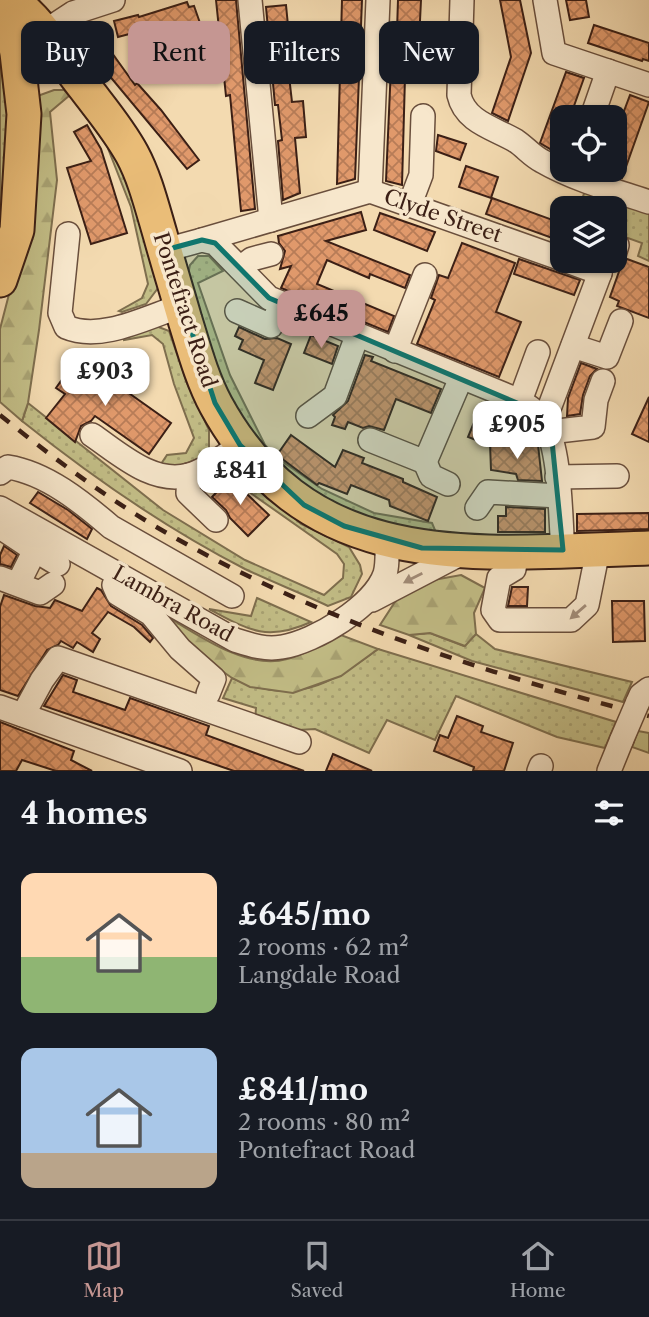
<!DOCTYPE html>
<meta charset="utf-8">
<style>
body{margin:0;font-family:"Libre Caslon Text",serif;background:#20242c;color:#f1f3f6;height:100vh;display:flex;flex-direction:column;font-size:26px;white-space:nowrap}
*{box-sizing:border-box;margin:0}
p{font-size:23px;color:#9ea1a6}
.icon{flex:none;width:38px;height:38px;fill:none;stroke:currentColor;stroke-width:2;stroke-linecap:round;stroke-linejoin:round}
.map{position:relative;height:771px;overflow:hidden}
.sheet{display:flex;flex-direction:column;background:#171b24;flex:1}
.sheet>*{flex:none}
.top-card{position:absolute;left:21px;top:21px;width:607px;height:63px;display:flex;gap:14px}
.tools{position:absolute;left:550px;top:105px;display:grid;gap:14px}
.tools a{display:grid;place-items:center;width:77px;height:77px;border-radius:14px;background:#171b24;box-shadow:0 2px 5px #0004;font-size:35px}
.price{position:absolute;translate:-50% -60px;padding:0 16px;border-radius:14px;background:#fff;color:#222;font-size:23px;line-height:46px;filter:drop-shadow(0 2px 4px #0008)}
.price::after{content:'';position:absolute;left:50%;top:42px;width:21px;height:16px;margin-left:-10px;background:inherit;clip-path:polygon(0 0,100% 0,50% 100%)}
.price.on{background:#c59692;color:#111}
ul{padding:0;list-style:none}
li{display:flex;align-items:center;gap:21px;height:175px;padding:0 21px}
li span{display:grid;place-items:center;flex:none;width:196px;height:140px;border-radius:14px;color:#555}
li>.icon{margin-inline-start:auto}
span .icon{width:84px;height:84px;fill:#fffc;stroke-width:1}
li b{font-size:30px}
h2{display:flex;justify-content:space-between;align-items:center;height:84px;padding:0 21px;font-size:30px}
.pill{padding:0 24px;border-radius:14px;background:#171b24;box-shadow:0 2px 5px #0004;font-size:24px;line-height:63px}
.pill.on{background:#c59692;color:#111}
.tab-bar{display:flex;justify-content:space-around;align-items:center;height:98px;border-top:2px solid #363941;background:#171b24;font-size:19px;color:#9ea1a6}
.tab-bar a{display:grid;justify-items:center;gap:4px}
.tab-bar .on{color:#c59692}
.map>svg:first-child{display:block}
</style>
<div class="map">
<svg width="649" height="771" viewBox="0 0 649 771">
<defs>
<pattern id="green-dots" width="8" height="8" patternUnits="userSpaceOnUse" patternTransform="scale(1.75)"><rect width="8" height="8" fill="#c2bd86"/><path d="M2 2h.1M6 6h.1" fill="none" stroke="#a8a273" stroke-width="1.8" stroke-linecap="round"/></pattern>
<pattern id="forest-firs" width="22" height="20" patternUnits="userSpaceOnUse" patternTransform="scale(1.75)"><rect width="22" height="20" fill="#c2bd86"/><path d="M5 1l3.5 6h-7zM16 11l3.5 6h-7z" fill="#a8a273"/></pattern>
<pattern id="building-cross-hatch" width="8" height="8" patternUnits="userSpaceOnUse" patternTransform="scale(1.75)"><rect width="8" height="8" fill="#e0996b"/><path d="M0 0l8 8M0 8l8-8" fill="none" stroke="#b77c57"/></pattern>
</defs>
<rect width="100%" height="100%" fill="#f3dab0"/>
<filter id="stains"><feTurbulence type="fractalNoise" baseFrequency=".00286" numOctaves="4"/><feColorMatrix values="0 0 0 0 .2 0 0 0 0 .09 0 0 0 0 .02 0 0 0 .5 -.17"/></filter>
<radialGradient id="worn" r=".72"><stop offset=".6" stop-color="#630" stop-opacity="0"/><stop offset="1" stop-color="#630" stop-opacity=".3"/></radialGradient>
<!-- green -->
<g fill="url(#green-dots)" stroke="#7e6e4e" stroke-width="2">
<path d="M0 51 14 126 3 235 0 199Z"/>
<path d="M71 94 108 142 127 180 158 288 146 304 122 312 119 311 142 298 148 284 131 207 107 146 70 95Z"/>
<path d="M587 185 649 208V261L638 256 642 243 614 233V208H579Z"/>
<path d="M198 256H209L223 271 198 283 230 375 265 445 276 457 322 489 374 513 432 523 437 535 372 524 289 477 235 412 213 365 187 279 190 265Z"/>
<path d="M156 326 169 331 187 383 209 430V455L179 466 161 464 167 455 186 453 194 438 174 384 163 344 152 335 124 340 123 335Z"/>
<path d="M28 403 163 510 245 560 324 595 343 578 344 564 337 554 252 494 224 469H239L301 524 349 547 360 565 362 574 351 597 328 606C301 593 272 582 245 569 165 528 92 477 22 421Z"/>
<path d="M257 598 311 622C267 642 248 630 209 609L251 616Z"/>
<path d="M430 633 464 646 476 634 495 649 632 682 623 702 472 661 409 635Z"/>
<path d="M378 649 616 722 605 748 557 737 456 696 435 740 387 720 369 753 315 729 281 731 255 721 256 708 223 698 232 678C293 706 328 686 378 649Z"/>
</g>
<!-- forest -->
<g fill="url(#forest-firs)" stroke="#7e6e4e" stroke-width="2">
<path d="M54 90H64L70 95 50 112 57 180 39 330 28 403 22 421 0 402V329L29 217 32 98Z"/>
<path d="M461 575 485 588 474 613 476 634 465 646 430 633 409 635 380 625 406 585Z"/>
<path d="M158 611C193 631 244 671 287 659 306 654 323 644 341 635L378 649 341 676 293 693 250 687 232 678 205 659Z"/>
<path d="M638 731 649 733V753L632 747Z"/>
</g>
<!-- building -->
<g fill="url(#building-cross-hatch)" stroke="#3b1f15" stroke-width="2">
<path d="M216 0H236L255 209 241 211 230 95 226 96Z"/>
<path d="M342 0H362L355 179 337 184Z"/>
<path d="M398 0H421L418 62 396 61Z"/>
<path d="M500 0H520L531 53 508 121 492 113 511 57Z"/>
<path d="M566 0H586L589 17 570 20Z"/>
<path d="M187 2 189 7 194 6 200 23 178 30 177 25 149 33 148 29 118 37 114 21 138 15 139 17Z"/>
<path d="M286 5 292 67H288L292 102 303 101 306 137 295 138 300 193 283 200 278 141 282 140 278 105H275L266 7Z"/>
<path d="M594 25 649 43V61L643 59 642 61 588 43Z"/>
<path d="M97 32 135 85 137 83 161 110 199 160 187 169 83 44Z"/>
<path d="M391 66 405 77 402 185 386 181Z"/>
<path d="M566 72 584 78 570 117H562V141L557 153 540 143Z"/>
<path d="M630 95 649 102 622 178 602 172 603 170H614V138Z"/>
<path d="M87 125 101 149 127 233 91 244 67 168 91 161 74 132Z"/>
<path d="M438 135 466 144 460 160 436 151Z"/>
<path d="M466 166 498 177 491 198 459 187Z"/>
<path d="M492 198 561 223 555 239 486 214Z"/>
<path d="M361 212 366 230 326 241 410 275 405 288 370 274 369 278 327 260 317 284 394 316 388 332 281 288 291 266 280 269 285 251 279 243 278 236Z"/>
<path d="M380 213 435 232 427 251 374 230Z"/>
<path d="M462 243 515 263 496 312 521 322 499 377 417 344 435 300 431 298 439 275 448 278Z"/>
<path d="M519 259 580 280 574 295 514 274Z"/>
<path d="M627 259 649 267V318L617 306 619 301 610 297 621 266Z"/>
<path d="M239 327 265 339 277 338 291 344 273 390 255 383 264 360 239 349 243 340 235 336Z"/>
<path d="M311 335 338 346 332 364 304 353Z"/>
<path d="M365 355 373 357 371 361 441 389 431 413 396 399 384 430 369 426 363 428 348 422 345 429 332 425 335 417 333 415 348 401Z"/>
<path d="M78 357 171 423 149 454 95 416 91 421 81 426 75 442 46 418 65 394 56 388Z"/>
<path d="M581 363 597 369 590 376 583 395 580 414 567 416 568 398Z"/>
<path d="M649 397V442L632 434Z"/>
<path d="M482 403 495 408 481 442 468 437Z"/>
<path d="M291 435 335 467 343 450 364 458 362 463 403 479V482L437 497 428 521 390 506 389 500 351 485 347 494 319 483 317 485 277 455Z"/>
<path d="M490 443 538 445 542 481 518 480 516 474 491 470Z"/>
<path d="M230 478 269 515 248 536 230 518 226 510 212 497Z"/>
<path d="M38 492 68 510 92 529 87 539 30 503Z"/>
<path d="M506 507 545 509V532H498V516H506Z"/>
<path d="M649 513V529L577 531V514Z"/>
<path d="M4 546 17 555 11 567 0 564V555Z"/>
<path d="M512 587H528L527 606H508Z"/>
<path d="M97 588 101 590 111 606 142 625 153 638 150 642 134 627 108 612 92 633 100 639 93 652 77 642 73 648 61 641 58 645 47 650 18 696 0 690V607L4 595 35 606 50 608 55 600 82 611Z"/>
<path d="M612 601H644L645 641 613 642Z"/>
<path d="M63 675 77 680 73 692 125 710 130 698 209 726 206 735 304 771H234L44 706Z"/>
<path d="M457 716 483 726 481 732 513 743 504 771H473L474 767 434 751 440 735 448 738Z"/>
<path d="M0 722 74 751 71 760 92 771H56L22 760 16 771H0Z"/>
<path d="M333 754 372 771H326Z"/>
</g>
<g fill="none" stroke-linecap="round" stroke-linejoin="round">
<defs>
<g id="minor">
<path d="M250 0 271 220"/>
<path d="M462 0 459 95C465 122 494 128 516 141 525 147 532 156 542 161 575 180 613 190 649 202"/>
<path d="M545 0 554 53 649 85"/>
<path d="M48 46 44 32 73 13 113 0"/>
<path d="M592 117 608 71"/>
<path d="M370 191 378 0"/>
<path d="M410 204 421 175 423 116"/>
<path d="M68 234 60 313 66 327C101 342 147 317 181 306"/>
<path d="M202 240 370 191 562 259"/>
<path d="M614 244 617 245 614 255"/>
<path d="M165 250 202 240 215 243 269 298 520 401C529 407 538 412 544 422 561 450 560 516 563 550"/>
<path d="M567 261 600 273"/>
<path d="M240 268 252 259 271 254"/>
<path d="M237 311 271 326 282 304"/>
<path d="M573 346 607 357 621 321"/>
<path d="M395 351 425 275"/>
<path d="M520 401 538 352"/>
<path d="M308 416 335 396 357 336"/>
<path d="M544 422 600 273"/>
<path d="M549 432 593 427 596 400 603 381"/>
<path d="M92 435C120 454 153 485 189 475 207 470 225 455 240 445"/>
<path d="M370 440 425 462 461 378"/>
<path d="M425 462 431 476 448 484"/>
<path d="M0 473 8 467C46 473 82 502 111 527L232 596"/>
<path d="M189 475 188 493 216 520"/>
<path d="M557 477 617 476"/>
<path d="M0 508 235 640C251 645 265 650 282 647 315 642 374 606 385 574 388 564 387 552 387 542"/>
<path d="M477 508 488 492 559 496"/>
<path d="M0 527 33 549V554L18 584"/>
<path d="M33 549 58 564"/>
<path d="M517 551 514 569 499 578 493 610 500 620H571L587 605 598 550"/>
<path d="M119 575 114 585 118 594 151 614 180 649 214 679 208 694"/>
<path d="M0 578 40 593 53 584"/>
<path d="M372 600 466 551"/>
<path d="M637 704 641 695 649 689"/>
<path d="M0 707 180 771"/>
<path d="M23 715 42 680 58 658 299 742"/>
<path d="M539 771 541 766"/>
<path d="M609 771 622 739"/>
</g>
<g id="highway">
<path d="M11 0C43 22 62 60 86 89 102 110 119 130 132 154 145 178 152 207 160 234 168 263 177 292 185 320 194 349 202 379 216 405 311 579 481 553 649 548"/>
<path d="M0 280 17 230 24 114 17 53 8 10 3 0"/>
</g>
</defs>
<!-- minor casing -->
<use href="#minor" stroke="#694e3c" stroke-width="26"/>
<!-- highway casing -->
<use href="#highway" stroke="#3b1f15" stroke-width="37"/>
<!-- minor -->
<use href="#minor" stroke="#f7e7cc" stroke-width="23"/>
<!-- highway -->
<use href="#highway" stroke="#eabd78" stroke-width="33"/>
<!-- rail -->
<path stroke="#3b1f15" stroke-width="4.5" stroke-dasharray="12 12" stroke-linecap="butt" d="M0 415C52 457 106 498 165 532 315 619 482 672 649 716"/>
<defs>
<path id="minor-bridge" d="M622 739 637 704"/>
</defs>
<!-- minor-bridge casing -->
<use href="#minor-bridge" stroke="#694e3c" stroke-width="26" stroke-linecap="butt"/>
<!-- minor-bridge -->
<use href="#minor-bridge" stroke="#f7e7cc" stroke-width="23"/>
</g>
<!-- one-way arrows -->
<defs><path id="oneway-solid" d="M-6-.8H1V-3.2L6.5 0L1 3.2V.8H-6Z" transform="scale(1.75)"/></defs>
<g fill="#a28d7a">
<use href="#oneway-solid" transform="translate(413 578) rotate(153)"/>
<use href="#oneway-solid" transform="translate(578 612) rotate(139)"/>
</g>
<!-- marked area -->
<path fill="#0f766e" fill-opacity="0.2" stroke="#0f766e" stroke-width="5" stroke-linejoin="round" d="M202 240 215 243 269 298 536 411 552 441 563 550 422 548 344 526 304 505 240 445 215 403 165 250Z"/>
<g text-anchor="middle" stroke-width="7" stroke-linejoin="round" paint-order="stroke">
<!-- street labels -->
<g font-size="21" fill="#3b1f15" stroke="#f7e7cc">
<text transform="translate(443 216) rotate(19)" y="7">Clyde Street</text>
<text transform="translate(185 310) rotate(72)" y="7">Pontefract Road</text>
<text transform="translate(173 604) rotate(29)" y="7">Lambra Road</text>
</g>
</g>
<rect width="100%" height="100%" filter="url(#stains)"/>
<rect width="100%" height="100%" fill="url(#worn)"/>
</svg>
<div class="tools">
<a><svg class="icon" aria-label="locate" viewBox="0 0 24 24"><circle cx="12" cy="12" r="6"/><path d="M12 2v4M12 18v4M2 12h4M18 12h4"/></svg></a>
<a><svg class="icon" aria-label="layers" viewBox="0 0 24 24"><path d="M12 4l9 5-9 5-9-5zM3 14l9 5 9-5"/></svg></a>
</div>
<b class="price on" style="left:321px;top:350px">£645</b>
<b class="price" style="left:105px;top:408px">£903</b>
<b class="price" style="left:517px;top:461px">£905</b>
<b class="price" style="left:240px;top:507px">£841</b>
<div class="top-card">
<a class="pill">Buy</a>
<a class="pill on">Rent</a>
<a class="pill">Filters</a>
<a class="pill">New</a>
</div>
</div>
<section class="sheet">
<h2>4 homes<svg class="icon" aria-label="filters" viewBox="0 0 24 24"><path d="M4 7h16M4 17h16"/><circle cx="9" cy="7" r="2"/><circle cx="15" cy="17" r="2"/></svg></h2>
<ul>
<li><span style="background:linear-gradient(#ffd9b3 60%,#8fb573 0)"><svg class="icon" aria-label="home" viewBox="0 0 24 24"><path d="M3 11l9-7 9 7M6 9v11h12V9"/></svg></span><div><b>£645/mo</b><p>2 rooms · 62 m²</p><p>Langdale Road</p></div></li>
<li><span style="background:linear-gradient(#a9c7e8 75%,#b9a48a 0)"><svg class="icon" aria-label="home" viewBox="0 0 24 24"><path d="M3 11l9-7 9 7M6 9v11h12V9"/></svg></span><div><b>£841/mo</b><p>2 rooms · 80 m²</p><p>Pontefract Road</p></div></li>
</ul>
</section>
<nav class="tab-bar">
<a class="on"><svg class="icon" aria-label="map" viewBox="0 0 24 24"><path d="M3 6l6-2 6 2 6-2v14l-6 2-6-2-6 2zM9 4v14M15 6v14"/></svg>Map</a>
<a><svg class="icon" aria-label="saved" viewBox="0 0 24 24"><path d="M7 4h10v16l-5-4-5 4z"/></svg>Saved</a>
<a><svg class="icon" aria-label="home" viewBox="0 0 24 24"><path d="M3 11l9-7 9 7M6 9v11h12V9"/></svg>Home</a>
</nav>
